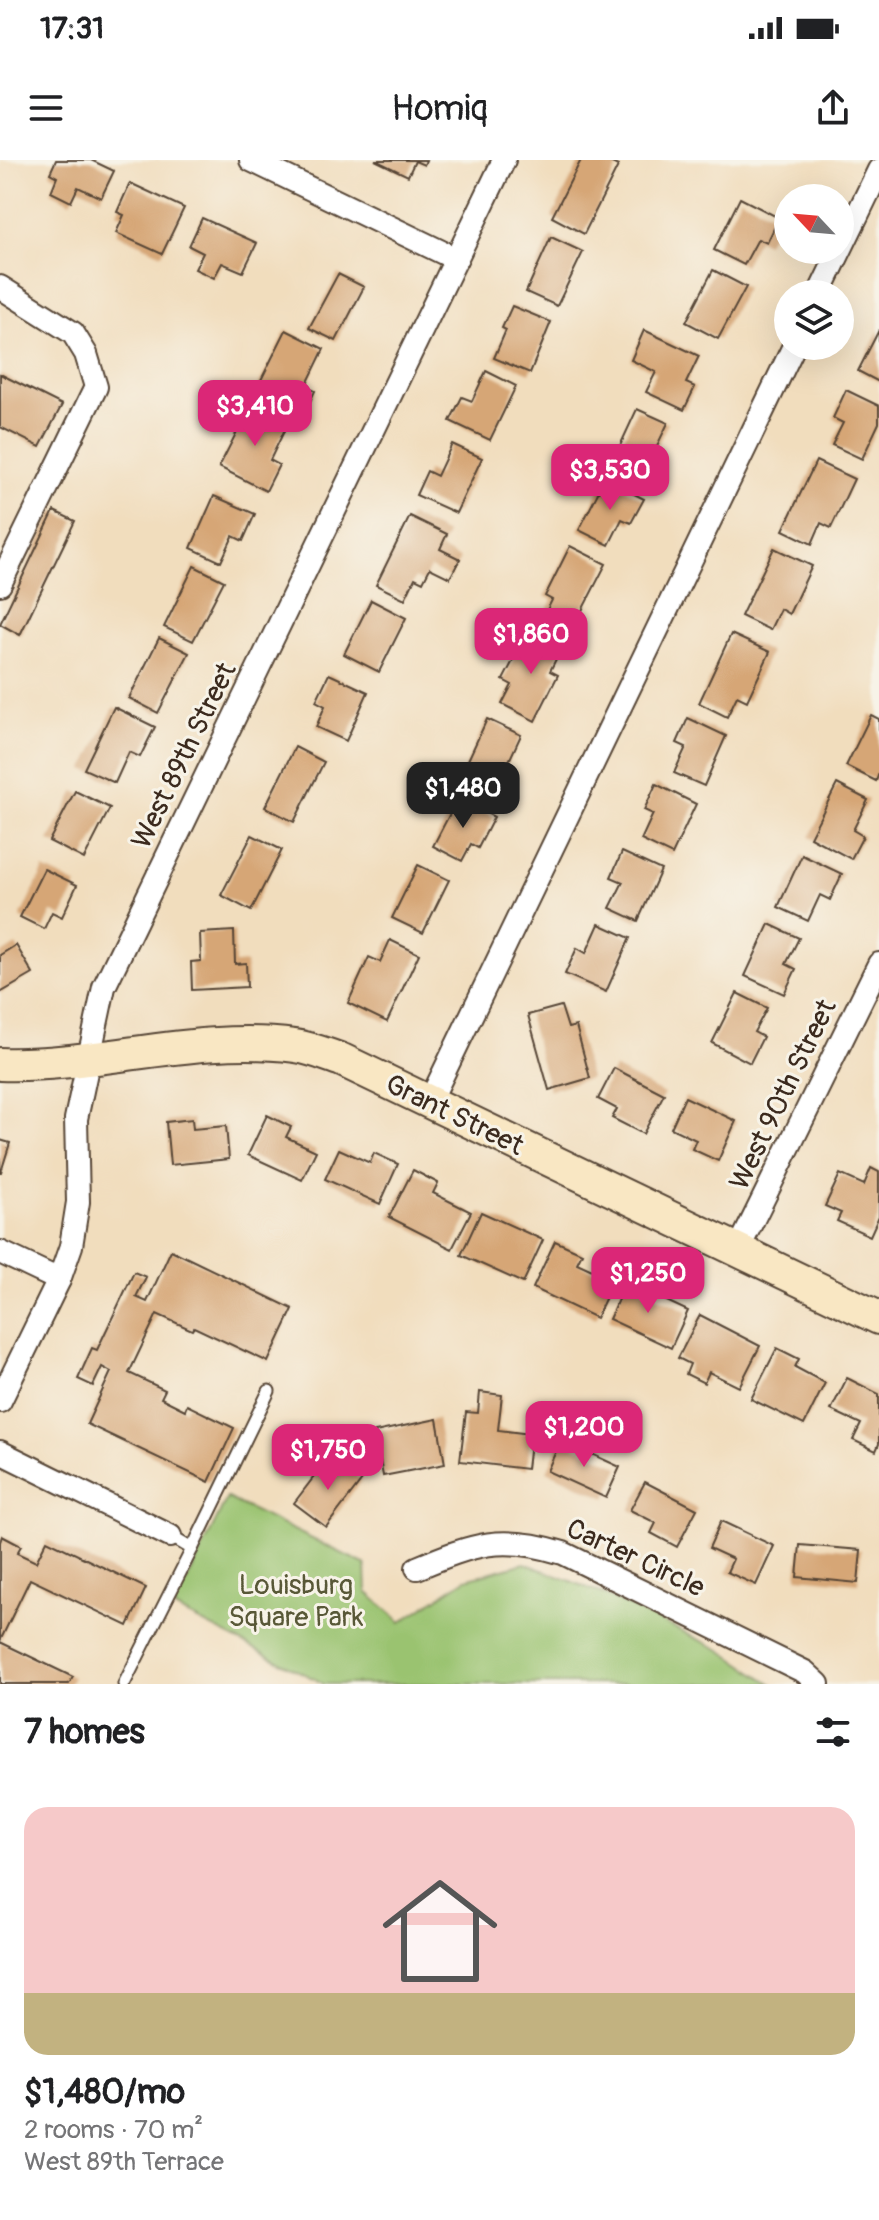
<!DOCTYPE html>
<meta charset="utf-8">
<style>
body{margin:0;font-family:Pangolin,sans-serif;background:#f2f2f2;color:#202124;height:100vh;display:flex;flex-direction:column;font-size:30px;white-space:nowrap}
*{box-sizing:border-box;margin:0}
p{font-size:26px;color:#757577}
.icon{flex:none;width:44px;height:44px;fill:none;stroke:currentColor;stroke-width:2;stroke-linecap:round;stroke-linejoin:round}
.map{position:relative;height:1524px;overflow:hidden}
.sheet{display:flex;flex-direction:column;background:#fff;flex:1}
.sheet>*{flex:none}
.needle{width:52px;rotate:296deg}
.tools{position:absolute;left:774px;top:24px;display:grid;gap:16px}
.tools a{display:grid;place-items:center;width:80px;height:80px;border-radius:50%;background:#fff;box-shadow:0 8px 32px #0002;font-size:40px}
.price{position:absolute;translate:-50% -68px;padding:0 18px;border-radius:16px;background:#db2777;color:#fff;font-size:26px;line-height:52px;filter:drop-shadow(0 2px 4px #0008)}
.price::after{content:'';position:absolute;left:50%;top:48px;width:24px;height:18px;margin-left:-12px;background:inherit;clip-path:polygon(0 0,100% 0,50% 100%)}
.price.current{background:#222;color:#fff}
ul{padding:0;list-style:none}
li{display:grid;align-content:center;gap:16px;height:424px;padding:0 24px}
li span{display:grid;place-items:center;height:248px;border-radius:24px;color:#555}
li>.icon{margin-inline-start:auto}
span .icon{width:144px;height:144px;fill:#fffc;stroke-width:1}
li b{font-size:34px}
h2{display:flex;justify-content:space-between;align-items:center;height:96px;padding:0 24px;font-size:34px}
.status{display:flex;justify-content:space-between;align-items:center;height:56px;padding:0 40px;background:#fff;direction:ltr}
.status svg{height:22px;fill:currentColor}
header{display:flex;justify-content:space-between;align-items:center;height:104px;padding:0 24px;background:#fff;font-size:36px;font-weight:600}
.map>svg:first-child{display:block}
</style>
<div class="status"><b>17:31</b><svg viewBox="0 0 49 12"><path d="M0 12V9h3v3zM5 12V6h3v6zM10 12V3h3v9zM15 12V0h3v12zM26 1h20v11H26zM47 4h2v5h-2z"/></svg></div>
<header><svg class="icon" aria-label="menu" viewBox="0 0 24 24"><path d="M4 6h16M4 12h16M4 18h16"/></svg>Homiq<svg class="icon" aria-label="share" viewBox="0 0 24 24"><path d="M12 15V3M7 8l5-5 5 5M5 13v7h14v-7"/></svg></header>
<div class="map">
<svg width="879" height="1524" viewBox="0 0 879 1524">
<rect width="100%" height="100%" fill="#f7f3e8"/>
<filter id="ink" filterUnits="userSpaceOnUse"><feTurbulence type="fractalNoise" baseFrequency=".0125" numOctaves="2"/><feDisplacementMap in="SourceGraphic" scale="16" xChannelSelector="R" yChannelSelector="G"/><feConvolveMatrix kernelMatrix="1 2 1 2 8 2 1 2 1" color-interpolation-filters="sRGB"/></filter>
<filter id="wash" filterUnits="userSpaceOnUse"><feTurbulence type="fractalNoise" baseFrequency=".006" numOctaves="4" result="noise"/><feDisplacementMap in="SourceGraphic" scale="32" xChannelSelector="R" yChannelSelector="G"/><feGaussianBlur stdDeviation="1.8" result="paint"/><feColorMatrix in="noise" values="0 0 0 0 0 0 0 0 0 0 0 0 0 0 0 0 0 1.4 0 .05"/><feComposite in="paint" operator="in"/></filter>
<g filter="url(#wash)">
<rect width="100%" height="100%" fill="#f1ddbd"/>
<!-- green -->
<path fill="#9ac370" stroke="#6a7647" stroke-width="2" d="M227 1338 366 1405 367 1432 401 1462 466 1419 525 1403 601 1433 721 1490 772 1524H324L174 1448Z"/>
<g id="blocks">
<!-- building -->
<g fill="#d6a676">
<path d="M56 0H91L114 11 101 38 78 27 71 42 51 32 57 17 50 13Z"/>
<path d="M375 0H426L424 5 415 1 408 16Z"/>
<path d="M581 0H606L618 6 584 74 552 57Z"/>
<path d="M130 23 184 48 162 94 116 73 124 55 117 52Z"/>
<path d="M740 38 779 58 767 83 758 79 744 105 714 90Z"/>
<path d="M202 58 257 83 243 112 222 103 214 118 195 109 203 93 189 86Z"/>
<path d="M551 77 583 92 557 146 526 132Z"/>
<path d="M713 110 746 127 718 179 686 162Z"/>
<path d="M338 114 364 127 336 181 309 168Z"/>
<path d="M512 146 551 162 530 213 494 198 506 170 502 168Z"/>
<path d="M286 170 324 189 306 226 315 231 303 256 255 232Z"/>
<path d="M644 170 699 196 686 223 695 227 684 250 646 232 656 212 631 200Z"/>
<path d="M879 170V222L858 211Z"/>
<path d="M486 211 516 226 490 280 450 261 462 237 472 241Z"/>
<path d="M0 214 62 245 40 287 0 267Z"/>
<path d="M846 230 879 246V263L862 299 832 285 843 263 833 258Z"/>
<path d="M251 244 288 263 270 300 279 305 266 331 219 307Z"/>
<path d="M637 249 668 263 654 292 663 297 651 322 612 303Z"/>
<path d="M452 284 482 298 456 353 416 335 427 311 437 316Z"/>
<path d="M816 301 854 319 831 368 821 363 812 384 783 370Z"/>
<path d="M605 319 644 339 631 363 622 359 609 385 579 370Z"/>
<path d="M214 336 255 354 243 381 233 376 221 402 191 388Z"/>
<path d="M54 351 75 361 20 475 0 464Z"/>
<path d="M410 356 447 374 440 389 460 399 450 418 430 408 423 422 415 418 405 439 376 425Z"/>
<path d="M570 386 606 404 571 472 543 458 552 440 545 436Z"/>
<path d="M774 388 812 406 789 454 780 449 770 470 741 456Z"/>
<path d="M194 406 224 421 193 481 164 467Z"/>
<path d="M371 440 406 458 379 512 344 494Z"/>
<path d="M528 472 561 489 550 511 558 515 535 561 502 544 512 525 503 520Z"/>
<path d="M731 474 770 492 747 541 737 536 727 557 699 543Z"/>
<path d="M159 478 189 493 158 553 129 538Z"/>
<path d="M329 514 368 532 346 581 316 567 325 546 316 541Z"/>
<path d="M114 547 155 567 140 597 129 592 115 623 84 609Z"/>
<path d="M871 555 879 559V613L876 621 846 606Z"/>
<path d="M688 558 726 576 704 626 674 613 686 587 677 583Z"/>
<path d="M487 559 521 575 497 627 463 611Z"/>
<path d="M295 587 324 602 294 662 265 647Z"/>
<path d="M656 624 696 644 672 695 641 680 653 654 644 650Z"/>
<path d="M837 624 868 640 853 670 863 676 851 699 810 677Z"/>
<path d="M75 631 110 648 84 699 49 681Z"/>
<path d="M458 638 494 657 478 688 471 684 462 701 433 686Z"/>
<path d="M252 675 282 690 251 751 221 735Z"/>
<path d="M622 692 661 710 638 761 610 748 623 722 611 717Z"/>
<path d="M802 695 842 714 830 740 820 735 808 761 778 747Z"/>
<path d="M418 705 449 720 423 773 392 758Z"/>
<path d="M44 709 77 725 62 757 52 752 44 769 20 757Z"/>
<path d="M599 764 630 778 606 832 565 814 577 788 586 793Z"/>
<path d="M769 764 799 778 786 804 796 809 784 834 745 816Z"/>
<path d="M234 771 235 804 246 803 247 827 192 830 191 802 201 801 200 773Z"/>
<path d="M390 780 419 794 387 862 348 843 369 797 380 802Z"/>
<path d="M16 785 33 814 0 833V795Z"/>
<path d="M737 833 767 848 754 872 763 877 750 903 712 883Z"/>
<path d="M561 846 568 868 576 866 590 918 549 930 528 855Z"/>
<path d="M614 908 664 934 643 974 612 958 617 949 598 939Z"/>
<path d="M685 937 736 961 718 1001 692 989 696 980 671 968Z"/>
<path d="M267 955 291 967 286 977 316 991 302 1020 248 995Z"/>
<path d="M192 959 193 969 226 966 229 999 170 1005 166 962Z"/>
<path d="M0 980 10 983 1 1012H0Z"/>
<path d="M339 989 370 1003 374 993 398 1004 380 1044 325 1019Z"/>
<path d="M871 1008 879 1012V1056L870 1076 837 1061 841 1053 825 1046 840 1014 864 1025Z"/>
<path d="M413 1010 438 1023 433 1033 471 1052 452 1089 389 1057Z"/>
<path d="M481 1052 543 1080 523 1123 461 1095Z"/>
<path d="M555 1081 582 1093 577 1103 614 1120 596 1158 533 1128Z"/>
<path d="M171 1090 293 1149 268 1202 194 1167 192 1170 157 1154 129 1213 165 1230 161 1238 185 1250 187 1245 234 1268 209 1322 87 1264 111 1212 102 1207 93 1226 78 1219 92 1188 97 1190 134 1112 146 1117 136 1137 147 1142Z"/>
<path d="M626 1122 688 1151 671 1188 609 1159Z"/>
<path d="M700 1155 760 1186 739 1227 709 1212 704 1223 686 1214 690 1204 678 1198Z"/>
<path d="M777 1188 799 1199 795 1207 825 1223 804 1265 751 1239Z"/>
<path d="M847 1218 879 1234V1284L876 1291 853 1280 861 1264 831 1250Z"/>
<path d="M480 1232 502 1235 498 1270 531 1274 527 1309 460 1301 466 1252 478 1253Z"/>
<path d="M437 1259 445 1304 383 1316 375 1272Z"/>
<path d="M561 1280 620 1307 606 1338 547 1311Z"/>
<path d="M330 1296 362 1320 326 1367 294 1343Z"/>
<path d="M645 1322 697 1349 677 1387 651 1373 656 1363 630 1350Z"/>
<path d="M721 1361 774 1386 756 1425 727 1412 733 1399 709 1388Z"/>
<path d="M2 1376 21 1386 17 1393 36 1402 47 1380 146 1428 128 1466 30 1419 0 1481V1382Z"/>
<path d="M800 1385 861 1390 858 1423 797 1417Z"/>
<path d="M0 1482 73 1517 69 1524H0Z"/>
</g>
</g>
</g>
<g filter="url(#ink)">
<use href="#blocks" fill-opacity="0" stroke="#564536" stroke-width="2"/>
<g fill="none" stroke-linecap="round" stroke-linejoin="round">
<defs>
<g id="lane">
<path d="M170 1376 192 1389 269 1231"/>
<path d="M124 1524 192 1389"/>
</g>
<g id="street">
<path d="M251 0 456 99"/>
<path d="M0 127 73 173 86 194 96 227 0 424"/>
<path d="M819 134 879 10"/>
<path d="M430 941 794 186"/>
<path d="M738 1090 879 804"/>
<path d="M0 1092 59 1120"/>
<path d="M0 1241 59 1120 71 1086 78 1042 76 959 104 827 504 0"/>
<path d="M0 1292 170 1376"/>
<path d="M417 1408C474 1384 502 1374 563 1393L805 1512 818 1524"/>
</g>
<path id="secondary" d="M0 904C98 907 197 873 295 886 311 888 327 895 342 900L879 1158"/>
</defs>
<!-- lane casing -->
<use href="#lane" stroke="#564536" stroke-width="15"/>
<!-- street casing -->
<use href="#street" stroke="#564536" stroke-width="26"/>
<!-- secondary casing -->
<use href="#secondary" stroke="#564536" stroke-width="36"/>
<!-- lane -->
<use href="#lane" stroke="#fff" stroke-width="11"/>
<!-- street -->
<use href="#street" stroke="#fff" stroke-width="22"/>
<!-- secondary -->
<use href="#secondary" stroke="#f9e7c3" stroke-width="32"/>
</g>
</g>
<g text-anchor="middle" stroke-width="6" stroke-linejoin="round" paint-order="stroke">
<!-- street labels -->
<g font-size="28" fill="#3b2a1e" stroke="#f7f3e8">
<text transform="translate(183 595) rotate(-64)" y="10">West 89th Street</text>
<text transform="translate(782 934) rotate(-64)" y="10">West 90th Street</text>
<text transform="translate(455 954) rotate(26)" y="10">Grant Street</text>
<text transform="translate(636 1397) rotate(25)" y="10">Carter Circle</text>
</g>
<!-- park labels -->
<g font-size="28" fill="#585837" stroke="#f7f3e8">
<text x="296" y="1434">Louisburg<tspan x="296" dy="32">Square Park</tspan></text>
</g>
</g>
</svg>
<div class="tools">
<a><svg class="needle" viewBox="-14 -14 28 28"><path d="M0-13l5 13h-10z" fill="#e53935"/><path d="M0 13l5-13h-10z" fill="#757577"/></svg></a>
<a><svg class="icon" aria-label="layers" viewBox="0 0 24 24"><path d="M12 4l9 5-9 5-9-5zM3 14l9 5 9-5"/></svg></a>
</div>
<b class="price" style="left:255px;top:288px">$3,410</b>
<b class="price" style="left:610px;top:352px">$3,530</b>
<b class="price" style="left:531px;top:516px">$1,860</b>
<b class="price current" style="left:463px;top:670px">$1,480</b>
<b class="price" style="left:648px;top:1155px">$1,250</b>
<b class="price" style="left:584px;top:1309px">$1,200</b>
<b class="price" style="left:328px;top:1332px">$1,750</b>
</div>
<section class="sheet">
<h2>7 homes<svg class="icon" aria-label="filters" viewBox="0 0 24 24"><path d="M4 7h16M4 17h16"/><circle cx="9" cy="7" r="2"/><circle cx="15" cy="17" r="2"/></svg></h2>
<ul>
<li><span style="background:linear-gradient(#f6c9c9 75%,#c2b280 0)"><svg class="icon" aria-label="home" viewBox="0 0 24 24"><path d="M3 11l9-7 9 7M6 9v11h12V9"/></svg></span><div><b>$1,480/mo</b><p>2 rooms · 70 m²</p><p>West 89th Terrace</p></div></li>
</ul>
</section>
